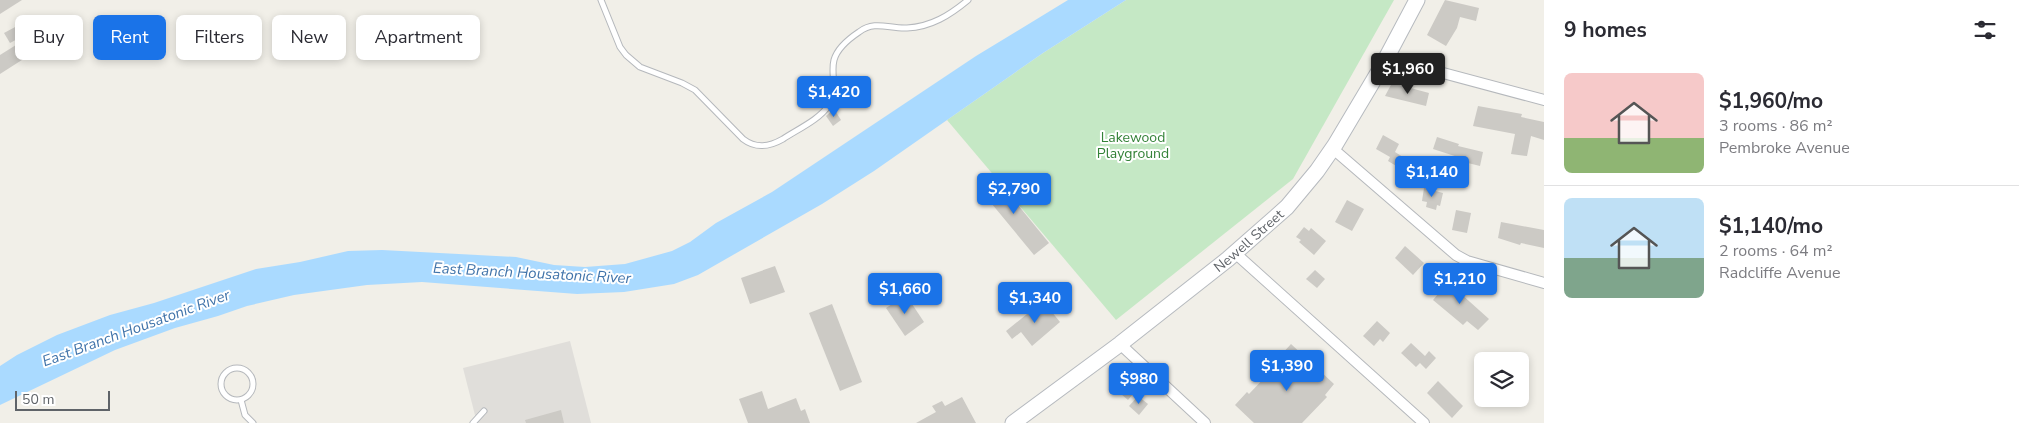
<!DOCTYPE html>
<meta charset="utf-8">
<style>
body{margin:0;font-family:"Nunito Sans",sans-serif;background:#f7f7f7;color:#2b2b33;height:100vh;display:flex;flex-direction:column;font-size:19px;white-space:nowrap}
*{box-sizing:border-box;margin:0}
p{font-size:16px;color:#7c7c81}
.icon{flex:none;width:28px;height:28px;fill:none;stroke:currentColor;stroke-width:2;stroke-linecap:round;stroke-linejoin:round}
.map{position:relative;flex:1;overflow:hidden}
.panel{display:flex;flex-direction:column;background:#fff;width:475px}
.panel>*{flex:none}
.banner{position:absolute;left:15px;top:15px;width:475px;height:45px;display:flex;gap:10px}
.controls{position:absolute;left:1474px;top:352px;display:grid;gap:10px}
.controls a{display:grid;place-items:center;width:55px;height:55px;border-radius:8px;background:#fff;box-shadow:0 2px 8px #0003;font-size:25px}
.scale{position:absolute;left:15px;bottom:12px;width:95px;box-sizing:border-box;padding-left:5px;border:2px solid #5f6368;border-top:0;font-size:14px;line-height:18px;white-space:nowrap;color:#5f6368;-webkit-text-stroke:4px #fff;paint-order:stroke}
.price{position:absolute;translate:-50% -42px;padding:0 11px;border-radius:5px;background:#1a73e8;color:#fff;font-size:16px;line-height:32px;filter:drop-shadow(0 1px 2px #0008)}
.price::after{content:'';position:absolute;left:50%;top:30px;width:15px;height:11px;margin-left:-8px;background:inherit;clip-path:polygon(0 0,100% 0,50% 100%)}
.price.active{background:#222;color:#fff}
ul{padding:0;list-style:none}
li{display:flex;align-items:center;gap:15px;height:125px;padding:0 20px}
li+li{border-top:1px solid #e1e1e2}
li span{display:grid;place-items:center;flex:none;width:140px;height:100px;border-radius:8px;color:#555}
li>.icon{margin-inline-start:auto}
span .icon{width:60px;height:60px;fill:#fffc;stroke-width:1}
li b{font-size:21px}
h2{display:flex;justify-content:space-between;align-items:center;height:60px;padding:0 20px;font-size:21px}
.chip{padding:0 18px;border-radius:8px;background:#fff;box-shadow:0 2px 8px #0003;font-size:18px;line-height:45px}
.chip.active{background:#1a73e8;color:#fff}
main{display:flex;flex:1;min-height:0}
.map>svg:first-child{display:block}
</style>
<main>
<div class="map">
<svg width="1544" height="423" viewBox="0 0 1544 423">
<rect width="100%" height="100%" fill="#f1efe8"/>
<!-- industrial -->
<path fill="#e0deda" d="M570 341 591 423H477L463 368Z"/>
<!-- green -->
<path fill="#c5e8c5" d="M1126 0H1394L1293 179 1116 320 947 120 1043 53Z"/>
<!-- water -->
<path fill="#aadaff" d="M1068 0H1126L1043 53 874 171 822 204 698 275 674 284 624 292 577 294 422 282 367 285 294 295 247 306 218 316 175 328 115 350 0 405V366L17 355 57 335 110 315 154 303 256 269 300 262 348 251 382 250 516 257 554 265 585 267 625 264 672 251 690 242 716 223 772 192 976 56Z"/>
<!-- building -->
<g fill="#cccac5">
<path d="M0 0H22L0 14Z"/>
<path d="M1445 0 1479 8 1476 21 1460 17 1457 28 1446 46 1427 35Z"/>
<path d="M17 26 23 36 10 43 4 33Z"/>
<path d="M16 45 25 58 0 74V55Z"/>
<path d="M1392 83 1429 93 1426 106 1385 96Z"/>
<path d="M1478 106 1522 114 1521 117 1544 122V140L1531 136 1527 156 1511 154 1515 134 1473 126Z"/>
<path d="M834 109 841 120 833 126 826 116Z"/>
<path d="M1383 135 1399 144 1395 152 1403 157 1398 167 1388 161 1390 157 1376 149Z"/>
<path d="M1437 137 1459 144 1458 146 1483 152 1480 166 1464 162V159L1433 149Z"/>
<path d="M992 177 995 180 997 179 1049 243 1034 255 982 192 984 191 980 186Z"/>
<path d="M1424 188 1443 193 1440 206 1437 205 1436 210 1426 207 1427 202 1422 201Z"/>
<path d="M1347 200 1364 209 1352 231 1335 222Z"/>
<path d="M1456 210 1471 213 1467 233 1452 230Z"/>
<path d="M1501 222 1544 230V248L1521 243 1520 245 1498 238Z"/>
<path d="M1304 227 1309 231 1311 228 1326 241 1314 255 1299 242 1301 240 1296 237Z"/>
<path d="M1405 246 1424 263 1413 275 1395 258Z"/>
<path d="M775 266 785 292 750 304 741 278Z"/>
<path d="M1315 270 1325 279 1317 288 1306 279Z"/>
<path d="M1455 278 1463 285 1460 288 1463 290 1460 293 1489 319 1478 330 1467 321 1463 325 1433 300 1450 280 1452 282Z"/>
<path d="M906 295 924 322 905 336 886 308Z"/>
<path d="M1043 301 1060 322 1032 346 1021 332 1012 339 1006 331Z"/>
<path d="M832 304 862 382 840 391 809 313Z"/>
<path d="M1377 321 1390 333 1383 342 1380 339 1374 346 1363 336Z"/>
<path d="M1411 343 1425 356 1429 351 1436 358 1426 369 1420 363 1416 367 1401 353Z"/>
<path d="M1291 344 1334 384 1325 395 1327 397 1302 423H1254L1235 405 1247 392 1249 394 1283 358 1280 356Z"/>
<path d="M1125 376 1136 385 1134 387 1137 389 1128 400 1114 388Z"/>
<path d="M1438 381 1463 406 1452 418 1427 393Z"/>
<path d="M762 391 768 409 796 398 801 411 805 409 810 423H748L739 399Z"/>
<path d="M1138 396 1148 404 1139 415 1129 406Z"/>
<path d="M962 397 976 423H916L936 412 932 406 942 401 945 406Z"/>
<path d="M561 410 564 423H526L525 420Z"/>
</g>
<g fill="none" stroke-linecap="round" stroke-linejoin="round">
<defs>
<g id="lane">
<path d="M601 0 620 47 626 55 640 67 682 83 695 90 743 139C756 149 769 147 783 139 798 129 819 120 829 105 839 92 830 75 834 60 837 49 850 38 859 32 875 20 889 29 907 28 931 27 950 15 968 0"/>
<circle cx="237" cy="384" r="16"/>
<path d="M241 400 245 415 253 423"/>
<path d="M473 423 484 411"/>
</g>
<g id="street">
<path d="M1387 58 1544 100"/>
<path d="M1332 148 1456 255 1467 261 1544 283"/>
<path d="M1235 253 1424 423"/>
<path d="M1120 344 1205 423"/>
</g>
<g id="secondary">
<path id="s1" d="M1013 423 1120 344 1228 259 1287 207 1317 171 1335 145 1382 66 1417 0"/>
</g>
</defs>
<!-- lane casing -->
<use href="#lane" stroke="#b5b8bc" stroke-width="7"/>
<!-- street casing -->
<use href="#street" stroke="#b5b8bc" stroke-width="12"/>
<!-- secondary casing -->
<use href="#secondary" stroke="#b6babf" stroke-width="17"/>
<!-- lane -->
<use href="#lane" stroke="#fff" stroke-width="5"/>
<!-- street -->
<use href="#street" stroke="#fff" stroke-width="10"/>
<!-- secondary -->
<use href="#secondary" stroke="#fff" stroke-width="15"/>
</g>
<g text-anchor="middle" stroke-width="4" stroke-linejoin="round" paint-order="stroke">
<!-- park labels -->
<g font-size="14" fill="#348238" stroke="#fff">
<text x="1133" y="142">Lakewood<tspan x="1133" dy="16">Playground</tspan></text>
</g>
<!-- street labels -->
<g font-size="14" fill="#5f6368" stroke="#fff">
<text dy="5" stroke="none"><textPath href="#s1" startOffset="298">Newell Street</textPath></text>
</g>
<!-- water labels -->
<g font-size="15" font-style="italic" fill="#4174aa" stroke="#fff">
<text transform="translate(532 273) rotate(3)" y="5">East Branch Housatonic River</text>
<text transform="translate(136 328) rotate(-20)" y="5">East Branch Housatonic River</text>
</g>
</g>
</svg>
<div class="controls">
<a><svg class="icon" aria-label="layers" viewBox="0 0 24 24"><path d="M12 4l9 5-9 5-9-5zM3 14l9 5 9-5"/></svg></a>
</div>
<div class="scale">50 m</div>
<b class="price active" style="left:1408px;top:95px">$1,960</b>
<b class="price" style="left:834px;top:118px">$1,420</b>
<b class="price" style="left:1432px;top:198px">$1,140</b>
<b class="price" style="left:1014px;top:215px">$2,790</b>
<b class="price" style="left:1460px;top:305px">$1,210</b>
<b class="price" style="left:905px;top:315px">$1,660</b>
<b class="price" style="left:1035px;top:324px">$1,340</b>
<b class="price" style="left:1287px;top:392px">$1,390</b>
<b class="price" style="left:1139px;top:405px">$980</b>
<div class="banner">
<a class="chip">Buy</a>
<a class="chip active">Rent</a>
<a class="chip">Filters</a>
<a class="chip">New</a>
<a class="chip">Apartment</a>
</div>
</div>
<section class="panel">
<h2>9 homes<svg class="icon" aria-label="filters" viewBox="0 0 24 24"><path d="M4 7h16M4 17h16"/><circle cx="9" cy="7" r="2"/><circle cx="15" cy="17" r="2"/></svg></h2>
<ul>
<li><span style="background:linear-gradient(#f6c9c9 65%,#8fb573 0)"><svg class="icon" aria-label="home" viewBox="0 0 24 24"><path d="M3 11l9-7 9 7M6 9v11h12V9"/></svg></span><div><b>$1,960/mo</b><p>3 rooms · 86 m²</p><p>Pembroke Avenue</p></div></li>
<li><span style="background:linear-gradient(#bfe0f5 60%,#7fa58c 0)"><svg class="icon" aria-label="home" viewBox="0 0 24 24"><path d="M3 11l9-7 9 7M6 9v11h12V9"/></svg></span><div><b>$1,140/mo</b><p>2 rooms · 64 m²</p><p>Radcliffe Avenue</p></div></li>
</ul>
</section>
</main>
